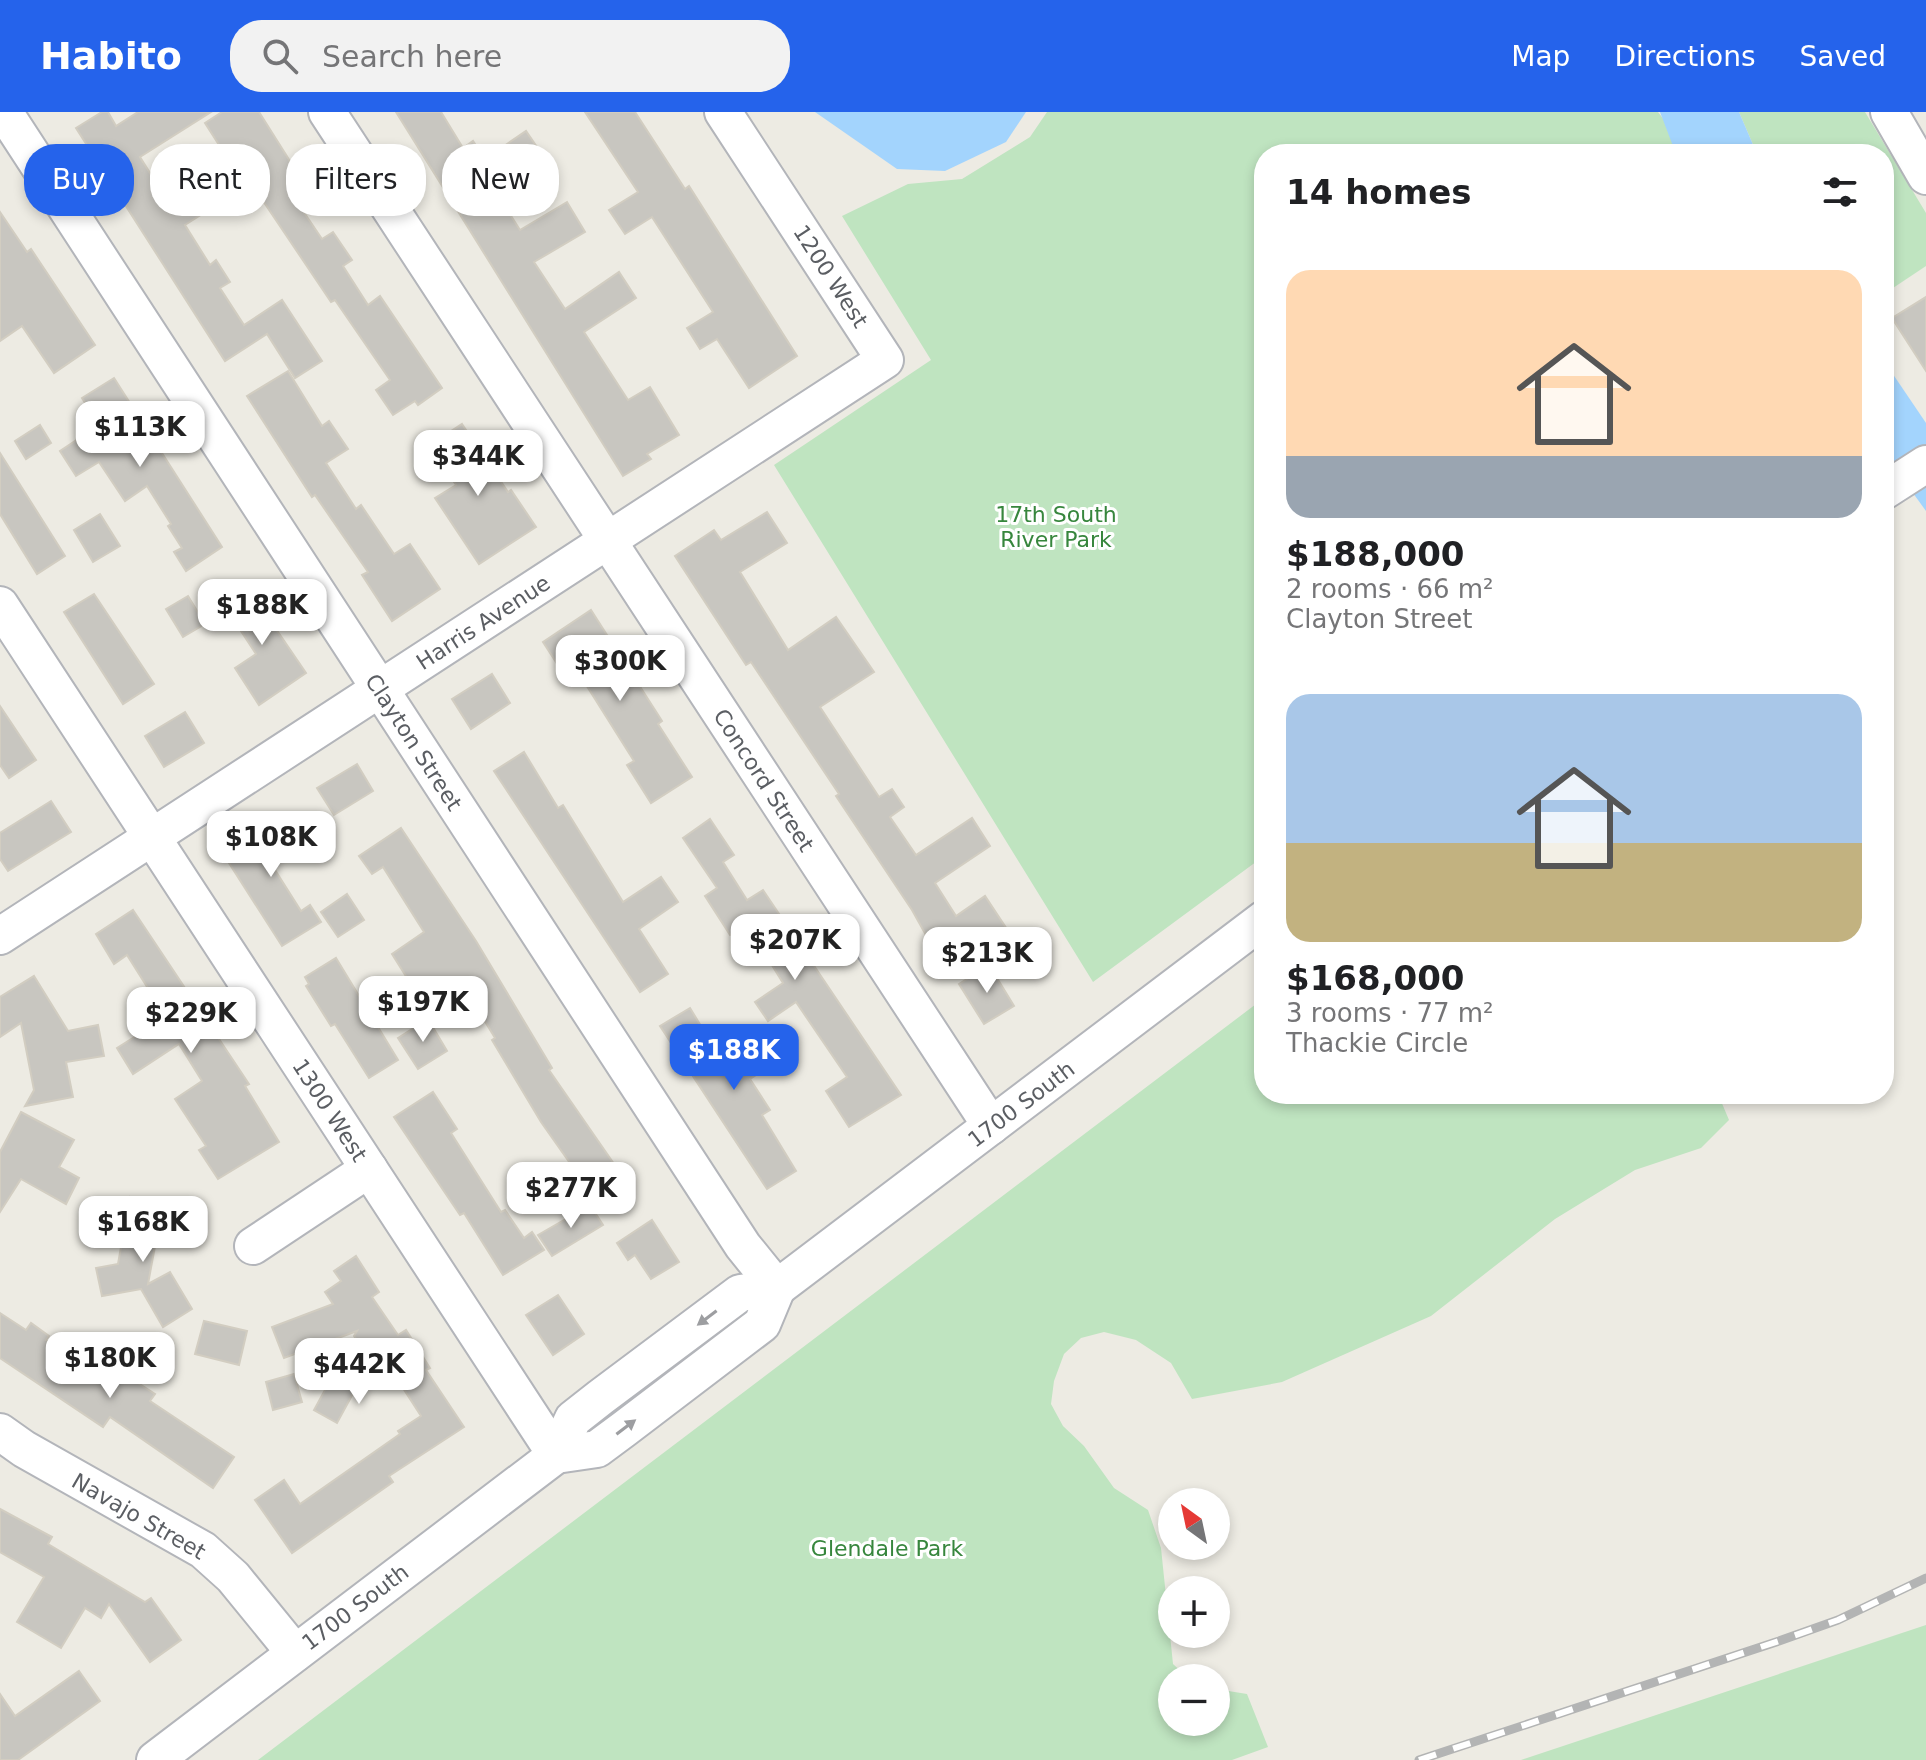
<!DOCTYPE html>
<meta charset="utf-8">
<style>
body{margin:0;font-family:"DejaVu Sans",sans-serif;background:#f2f2f2;color:#202124;height:100vh;display:flex;flex-direction:column;font-size:30px;white-space:nowrap}
*{box-sizing:border-box;margin:0}
p{font-size:26px;color:#757577}
.icon{flex:none;width:44px;height:44px;fill:none;stroke:currentColor;stroke-width:2;stroke-linecap:round;stroke-linejoin:round}
.map{position:relative;flex:1;overflow:hidden}
.details{position:absolute;left:1254px;top:32px;width:640px;height:960px;display:flex;flex-direction:column;background:#fff;border-radius:32px;box-shadow:0 4px 12px #0003}
.details>*{flex:none}
.guide{position:absolute;left:24px;top:32px;width:760px;height:72px;display:flex;gap:16px}
.needle{width:52px;rotate:327deg}
.fabs{position:absolute;left:1158px;top:1376px;display:grid;gap:16px}
.fabs a{display:grid;place-items:center;width:72px;height:72px;border-radius:50%;background:#fff;box-shadow:0 4px 12px #0003;font-size:40px}
.price{position:absolute;translate:-50% -68px;padding:0 18px;border-radius:16px;background:#fff;color:#222;font-size:26px;line-height:52px;filter:drop-shadow(0 2px 4px #0008)}
.price::after{content:'';position:absolute;left:50%;top:48px;width:24px;height:18px;margin-left:-12px;background:inherit;clip-path:polygon(0 0,100% 0,50% 100%)}
.price.on{background:#2563eb;color:#fff}
ul{padding:0;list-style:none}
li{display:grid;align-content:center;gap:16px;height:424px;padding:0 32px}
li span{display:grid;place-items:center;height:248px;border-radius:24px;color:#555}
li>.icon{margin-inline-start:auto}
span .icon{width:144px;height:144px;fill:#fffc;stroke-width:1}
li b{font-size:34px}
h2{display:flex;justify-content:space-between;align-items:center;height:96px;padding:0 32px;font-size:34px}
.chip{padding:0 28px;border-radius:32px;background:#fff;box-shadow:0 4px 12px #0003;font-size:28px;line-height:72px}
.chip.on{background:#2563eb;color:#fff}
header{display:flex;align-items:center;gap:48px;box-sizing:border-box;height:112px;padding:0 40px;background:#2563eb;color:#fff}
header strong{font-size:38px}
nav{display:flex;gap:44px;margin-inline-start:auto;font-size:28px}
.search{width:560px;height:72px;background:#f2f2f2;display:flex;align-items:center;gap:20px;box-sizing:border-box;padding:0 28px;border-radius:32px;color:#757577;font-size:30px}
.map>svg:first-child{display:block}
</style>
<header>
<strong>Habito</strong>
<div class="search"><svg class="icon" aria-label="search" viewBox="0 0 24 24"><circle cx="10" cy="10" r="6"/><path d="M15 15l6 6"/></svg>Search here</div>
<nav><a>Map</a><a>Directions</a><a>Saved</a></nav>
</header>
<div class="map">
<svg width="1926" height="1648" viewBox="0 0 1926 1648">
<rect width="100%" height="100%" fill="#edebe3"/>
<!-- green -->
<g fill="#bfe4c0">
<path d="M1047 0H1658L1690 42H1264V744L1093 870 774 353 931 248 842 104 908 72 962 67 1030 25Z"/>
<path d="M1739 0H1865L1926 101V154L1884 182V42H1757Z"/>
<path d="M1264 886V982H1718L1729 1008 1701 1036 1635 1058 1555 1107 1431 1204 1282 1270 1192 1287 1171 1251 1136 1228 1104 1220 1081 1226 1064 1242 1054 1269 1051 1292 1063 1314 1084 1334 1114 1376 1148 1398 1161 1436 1173 1552 1188 1566H1172V1610H1216V1577L1247 1582 1268 1635 1232 1648H258Z"/>
<path d="M1926 1513V1648H1521Z"/>
</g>
<!-- water -->
<g fill="#a3d4fd">
<path d="M815 0H1026L1006 30 945 59 897 57Z"/>
<path d="M1660 0H1739L1757 42H1676Z"/>
<path d="M1884 249 1926 311V399L1884 341Z"/>
</g>
<!-- building -->
<g fill="#c8c6c0" stroke="#d2cdc1" stroke-width="2">
<path d="M102 0H108L116 14 138 0H211L140 45 169 91 208 66 205 62 228 47 205 11 222 0H259L312 84 299 93 322 127 333 120 352 148 343 154 368 193 380 184 442 276 418 293 415 289 393 303 376 278 390 268 335 188 331 190 251 71 185 113 210 153 216 148 230 170 220 176 244 213 282 188 322 249 295 266 267 222 225 249 76 16Z"/>
<path d="M396 0H441L463 36 473 29 485 47 526 19 541 41 492 74 520 118 567 90 585 120 534 150 565 197 619 160 636 186 584 220 628 288 650 275 679 323 647 342 651 347 623 364Z"/>
<path d="M585 0H635L685 77 689 74 797 244 749 276 717 227 700 237 687 216 713 200 652 105 625 122 609 98 638 80Z"/>
<path d="M0 100 27 140 31 137 95 233 54 261 22 214 0 229Z"/>
<path d="M1926 185V259L1892 206Z"/>
<path d="M288 259 322 314 329 309 348 337 326 351 356 397 361 393 394 442 410 432 440 477 392 509 362 463 368 460 315 383 312 385 247 284Z"/>
<path d="M114 266 222 435 186 459 174 440 182 436 168 414 171 412 147 374 125 389 99 350 76 364 60 339 99 313 82 286Z"/>
<path d="M462 312 508 380 511 378 536 415 479 452 435 386 456 373 430 333Z"/>
<path d="M40 313 51 331 26 347 15 329Z"/>
<path d="M0 341 65 444 37 462 0 402Z"/>
<path d="M767 400 787 431 740 460 788 538 836 505 874 560 820 595 879 685 892 677 904 695 890 705 916 743 972 706 990 734 935 771 956 804 985 784 1024 843 999 860 972 819 936 841 912 798 836 684 839 682 751 550 746 553 675 444 714 418 721 428Z"/>
<path d="M100 402 120 434 93 450 74 418Z"/>
<path d="M244 470 306 561 259 593 235 556 256 542 220 487Z"/>
<path d="M94 482 154 572 123 592 64 500Z"/>
<path d="M188 484 205 512 183 525 166 497Z"/>
<path d="M591 498 662 609 658 612 692 665 651 691 627 653 634 649 578 560 567 567 543 530Z"/>
<path d="M492 562 510 591 471 617 452 587Z"/>
<path d="M0 594 36 648 9 666 0 653Z"/>
<path d="M185 600 204 631 164 655 145 624Z"/>
<path d="M524 640 558 696 563 693 623 790 661 765 678 790 639 817 668 862 640 880 494 659Z"/>
<path d="M357 652 373 679 334 703 317 676Z"/>
<path d="M51 689 71 720 8 759 0 747V721Z"/>
<path d="M284 702 302 731 270 750 301 799 310 793 321 810 282 834 222 740Z"/>
<path d="M710 707 734 743 723 750 747 788 763 778 901 983 849 1015 826 979 847 965 796 890 768 909 755 890 783 871 747 813 730 823 705 784 717 776 683 726Z"/>
<path d="M401 716 476 829 552 956 549 958 630 1075 601 1095 541 1010 492 928 495 926 469 883 463 887 461 884 431 904 392 842 424 820 383 755 372 762 359 744Z"/>
<path d="M347 782 364 808 338 825 321 800Z"/>
<path d="M133 798 249 972 245 974 279 1030 218 1067 199 1038 206 1034 175 987 202 969 179 932 133 962 117 936 166 905 127 843 114 852 96 822Z"/>
<path d="M336 846 398 948 369 966 335 912 331 914 306 874 309 872 305 865Z"/>
<path d="M989 853 1014 894 984 912 959 872Z"/>
<path d="M34 864 68 919 98 913 104 944 66 950 73 985 25 994 34 978 21 911 0 925V885Z"/>
<path d="M690 896 721 947 761 920 779 948 750 967 770 998 762 1003 796 1059 767 1077 660 914Z"/>
<path d="M428 907 447 939 418 957 398 926Z"/>
<path d="M433 980 457 1017 451 1021 501 1100 505 1098 524 1126 532 1120 544 1138 503 1163 464 1101 460 1103 394 1005Z"/>
<path d="M21 1000 74 1028 59 1055 79 1066 66 1092 21 1067 0 1100V1040Z"/>
<path d="M130 1085 163 1091 148 1172 170 1160 192 1197 163 1215 141 1177 102 1184 96 1156 118 1152Z"/>
<path d="M590 1093 603 1113 552 1144 538 1123Z"/>
<path d="M652 1108 679 1150 651 1167 635 1143 628 1148 617 1131Z"/>
<path d="M356 1144 379 1180 372 1185 398 1223 406 1218 430 1256 426 1258 464 1315 389 1364 393 1370 292 1441 255 1388 284 1368 300 1392 400 1322 398 1319 421 1304 390 1256 379 1263 354 1224 357 1219 284 1246 272 1215 333 1192 325 1180 341 1169 334 1159Z"/>
<path d="M558 1183 584 1222 553 1243 526 1203Z"/>
<path d="M0 1201 26 1218 31 1211 49 1224 46 1228 96 1262 104 1249 155 1282 150 1289 234 1345 213 1376 110 1305 103 1315 0 1246Z"/>
<path d="M204 1209 247 1219 239 1253 195 1242Z"/>
<path d="M294 1262 302 1290 273 1298 266 1270Z"/>
<path d="M332 1265 355 1278 337 1311 314 1298Z"/>
<path d="M0 1397 52 1425 48 1432 145 1490 151 1486 181 1528 150 1550 109 1492 101 1506 85 1496 61 1536 17 1510 44 1465 0 1440Z"/>
<path d="M79 1559 100 1589 18 1648H0V1582L15 1604Z"/>
</g>
<g fill="none" stroke-linecap="round" stroke-linejoin="round">
<defs>
<g id="minor">
<path d="M4 0 743 1134 777 1176"/>
<path d="M327 0 991 1014"/>
<path d="M1889 0 1926 64"/>
<path d="M1884 379 1926 352"/>
<path d="M0 493 556 1343"/>
<path d="M0 824 885 248 723 0"/>
<path d="M253 1134 369 1057"/>
<path d="M0 1320 24 1337 203 1438 233 1465 295 1541"/>
<path d="M556 1343 597 1337 624 1317 762 1212 777 1176"/>
<path d="M155 1648 556 1343 573 1307 601 1285 740 1181 777 1176 1264 807"/>
</g>
</defs>
<!-- minor casing -->
<use href="#minor" stroke="#b3b5ba" stroke-width="40"/>
<!-- minor -->
<use href="#minor" stroke="#fff" stroke-width="36"/>
<defs>
<path id="rail" d="M1419 1648 1779 1529 1838 1508 1926 1466"/>
</defs>
<!-- rail casing -->
<use href="#rail" stroke="#b3b4b4" stroke-width="9"/>
<!-- rail -->
<use href="#rail" stroke="#fff" stroke-width="6" stroke-dasharray="18" stroke-linecap="butt"/>
</g>
<!-- one-way arrows -->
<defs><path id="oneway-solid" d="M-6-.8H1V-3.2L6.5 0L1 3.2V.8H-6Z" transform="scale(2)"/></defs>
<g fill="#9d9ea1">
<use href="#oneway-solid" transform="translate(707 1206) rotate(143)"/>
<use href="#oneway-solid" transform="translate(626 1315) rotate(-37)"/>
</g>
<g text-anchor="middle" stroke-width="6" stroke-linejoin="round" paint-order="stroke">
<!-- street labels -->
<g font-size="22" fill="#5b5e63" stroke="#fff">
<text transform="translate(831 164) rotate(57)" y="8">1200 West</text>
<text transform="translate(483 510) rotate(-33)" y="8">Harris Avenue</text>
<text transform="translate(414 630) rotate(57)" y="8">Clayton Street</text>
<text transform="translate(764 668) rotate(57)" y="8">Concord Street</text>
<text transform="translate(1021 992) rotate(-37)" y="8">1700 South</text>
<text transform="translate(330 998) rotate(57)" y="8">1300 West</text>
<text transform="translate(139 1404) rotate(30)" y="8">Navajo Street</text>
<text transform="translate(355 1495) rotate(-37)" y="8">1700 South</text>
</g>
<!-- park labels -->
<g font-size="22" fill="#37863d" stroke="#fff">
<text x="1056" y="410">17th South<tspan x="1056" dy="25">River Park</tspan></text>
<text x="887" y="1444">Glendale Park</text>
</g>
</g>
</svg>
<div class="fabs">
<a><svg class="needle" viewBox="-14 -14 28 28"><path d="M0-13l5 13h-10z" fill="#e53935"/><path d="M0 13l5-13h-10z" fill="#757577"/></svg></a>
<a>+</a>
<a>−</a>
</div>
<b class="price" style="left:140px;top:357px">$113K</b>
<b class="price" style="left:478px;top:386px">$344K</b>
<b class="price" style="left:262px;top:535px">$188K</b>
<b class="price" style="left:620px;top:591px">$300K</b>
<b class="price" style="left:271px;top:767px">$108K</b>
<b class="price" style="left:795px;top:870px">$207K</b>
<b class="price" style="left:987px;top:883px">$213K</b>
<b class="price" style="left:423px;top:932px">$197K</b>
<b class="price" style="left:191px;top:943px">$229K</b>
<b class="price on" style="left:734px;top:980px">$188K</b>
<b class="price" style="left:571px;top:1118px">$277K</b>
<b class="price" style="left:143px;top:1152px">$168K</b>
<b class="price" style="left:110px;top:1288px">$180K</b>
<b class="price" style="left:359px;top:1294px">$442K</b>
<div class="guide">
<a class="chip on">Buy</a>
<a class="chip">Rent</a>
<a class="chip">Filters</a>
<a class="chip">New</a>
</div>
<section class="details">
<h2>14 homes<svg class="icon" aria-label="filters" viewBox="0 0 24 24"><path d="M4 7h16M4 17h16"/><circle cx="9" cy="7" r="2"/><circle cx="15" cy="17" r="2"/></svg></h2>
<ul>
<li><span style="background:linear-gradient(#ffd9b3 75%,#9aa5b1 0)"><svg class="icon" aria-label="home" viewBox="0 0 24 24"><path d="M3 11l9-7 9 7M6 9v11h12V9"/></svg></span><div><b>$188,000</b><p>2 rooms · 66 m²</p><p>Clayton Street</p></div></li>
<li><span style="background:linear-gradient(#a9c7e8 60%,#c2b280 0)"><svg class="icon" aria-label="home" viewBox="0 0 24 24"><path d="M3 11l9-7 9 7M6 9v11h12V9"/></svg></span><div><b>$168,000</b><p>3 rooms · 77 m²</p><p>Thackie Circle</p></div></li>
</ul>
</section>
</div>
